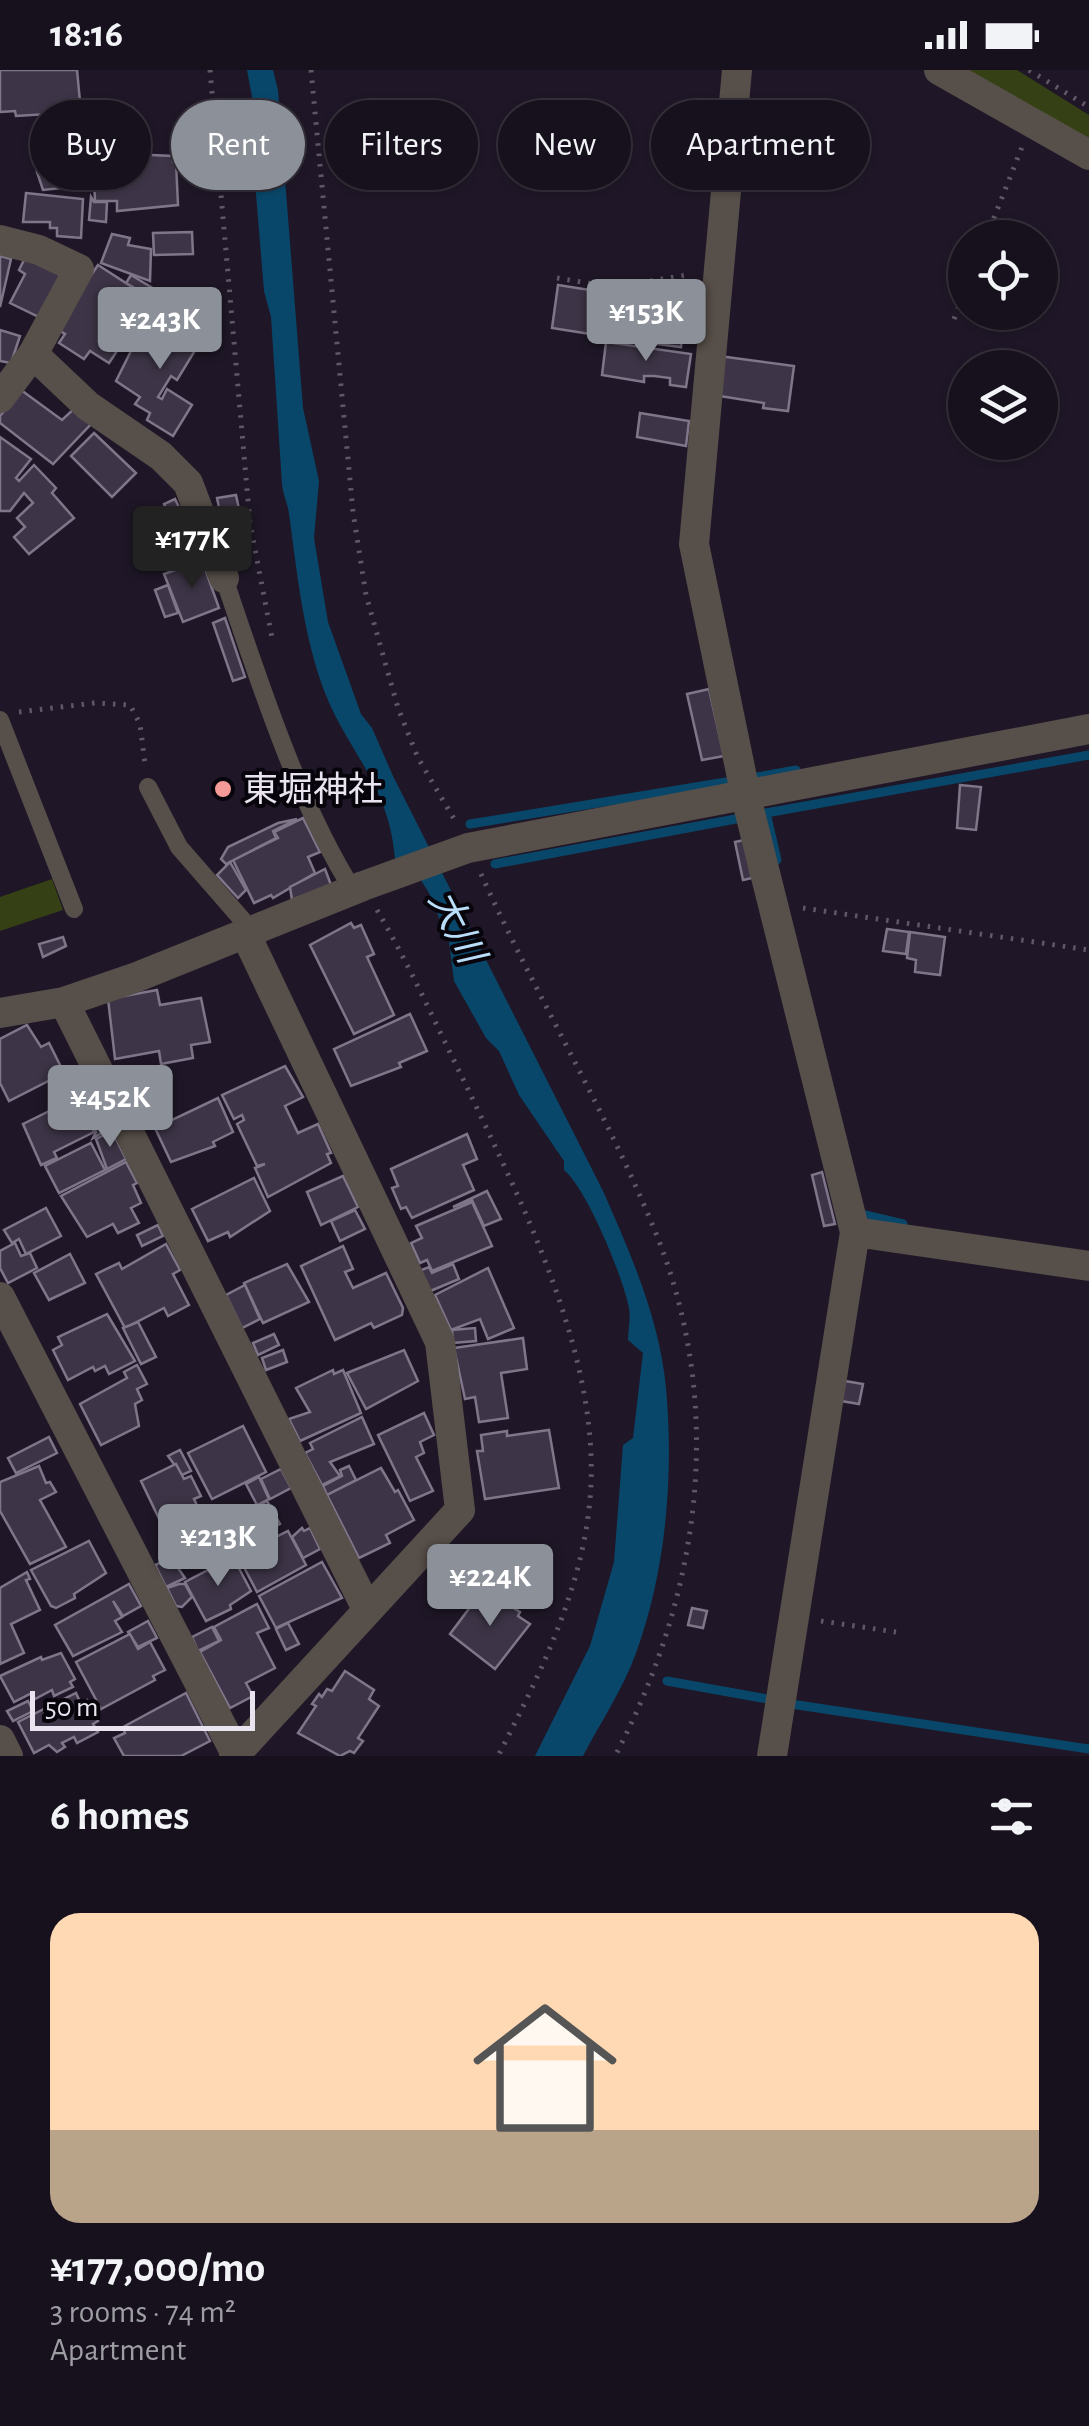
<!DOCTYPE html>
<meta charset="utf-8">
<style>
body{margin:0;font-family:"Alegreya Sans","Noto Sans JP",sans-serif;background:#241f2a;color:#f1f3f6;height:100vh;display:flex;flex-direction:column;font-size:38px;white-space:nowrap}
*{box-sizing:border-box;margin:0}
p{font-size:32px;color:#9e9da4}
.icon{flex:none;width:55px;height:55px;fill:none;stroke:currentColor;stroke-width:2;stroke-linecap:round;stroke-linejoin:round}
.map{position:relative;height:1686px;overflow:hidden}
.details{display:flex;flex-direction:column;background:#17111d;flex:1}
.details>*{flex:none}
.top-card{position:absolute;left:30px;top:30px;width:1030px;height:90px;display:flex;gap:20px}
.fabs{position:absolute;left:948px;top:150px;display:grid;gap:20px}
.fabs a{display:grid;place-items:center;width:110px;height:110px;border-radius:50%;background:#17111d;box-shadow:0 2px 8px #0004,0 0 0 2px #36313b;font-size:50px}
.scale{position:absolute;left:30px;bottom:25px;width:225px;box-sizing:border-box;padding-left:10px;border:5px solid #e9e4ef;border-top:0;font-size:28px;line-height:35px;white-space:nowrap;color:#e9e4ef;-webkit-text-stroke:8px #07050b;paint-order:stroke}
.price{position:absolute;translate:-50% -85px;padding:0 22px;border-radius:10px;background:#8c9099;color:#fff;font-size:32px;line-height:65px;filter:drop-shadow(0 2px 5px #0008)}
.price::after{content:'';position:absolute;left:50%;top:60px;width:30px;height:22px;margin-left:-15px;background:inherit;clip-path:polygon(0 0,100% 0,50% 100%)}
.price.on{background:#222;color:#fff}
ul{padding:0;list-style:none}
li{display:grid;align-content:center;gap:20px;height:530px;padding:0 50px}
li span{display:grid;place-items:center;height:310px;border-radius:30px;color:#555}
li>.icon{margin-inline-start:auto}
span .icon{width:180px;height:180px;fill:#fffc;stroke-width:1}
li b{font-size:42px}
h2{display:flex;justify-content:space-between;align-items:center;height:120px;padding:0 50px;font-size:42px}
.pill{padding:0 35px;border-radius:45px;background:#17111d;box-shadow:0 2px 8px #0004,0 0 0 2px #36313b;font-size:35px;line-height:90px}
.pill.on{background:#8c9099;color:#fff}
.status{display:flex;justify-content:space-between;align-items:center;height:70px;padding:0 50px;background:#17111d;direction:ltr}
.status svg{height:28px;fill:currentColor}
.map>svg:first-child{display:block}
</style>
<div class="status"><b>18:16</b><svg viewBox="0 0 49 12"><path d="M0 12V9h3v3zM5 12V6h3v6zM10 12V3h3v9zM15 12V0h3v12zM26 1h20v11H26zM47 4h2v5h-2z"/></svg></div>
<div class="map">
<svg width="1089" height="1686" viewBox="0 0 1089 1686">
<rect width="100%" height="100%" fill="#1f1727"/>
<!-- green -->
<g fill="#354114">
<path d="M950 0H1017L1089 45V80Z"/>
<path d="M52 809 63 840 0 861V827Z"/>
</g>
<!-- water -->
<path fill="#09476a" d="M247 0H273L278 20 303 338 319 411 314 468 328 552 361 644 372 658 393 706 603 1121C630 1182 660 1250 666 1318 674 1405 666 1501 636 1583 623 1619 600 1653 583 1686H535L590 1576 614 1492 623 1375 633 1368 643 1283 628 1270C628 1260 631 1248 629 1238 623 1207 587 1119 564 1100V1091L519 1025 499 981 486 968 454 911 449 872 429 823 419 807 395 788C388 709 344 680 321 612 302 556 297 501 289 444 288 434 283 425 282 414L271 247 264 221 255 112 256 48Z"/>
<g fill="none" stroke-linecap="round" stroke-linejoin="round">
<!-- stream -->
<g stroke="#09476a" stroke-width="9">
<path d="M752 708 796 700"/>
<path d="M470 754 726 712"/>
<path d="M777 790 766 743 1089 685"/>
<path d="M495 794 741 748"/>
<path d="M861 1144 903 1154"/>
<path d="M667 1611 773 1630"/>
<path d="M791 1634 1089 1679"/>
</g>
</g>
<!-- building -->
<g fill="#3d3547" stroke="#7f768a" stroke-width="2.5">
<path d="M0 0H77L81 42 16 46 15 41 0 42Z"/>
<path d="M133 38 140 76 97 83 90 46Z"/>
<path d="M77 77 82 116 43 120 37 102H41L39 81Z"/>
<path d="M128 84 173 86V92H176L178 135 117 141V131H95L93 85Z"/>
<path d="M26 123 83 129 81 168 57 166V158H50V152H23Z"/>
<path d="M91 127 94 132H107L106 152 89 150Z"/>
<path d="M192 162 193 184 154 185 153 163Z"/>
<path d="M112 164 130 168 128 175 151 179 150 211 101 193Z"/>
<path d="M0 186 11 189 0 237Z"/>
<path d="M26 186 66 205 43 249 10 233 25 204 19 200Z"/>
<path d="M98 195 132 217 124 230 143 242 109 293 90 281 84 289 59 273 65 264 55 258Z"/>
<path d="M131 205 159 222 146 242 126 229 133 217 126 213Z"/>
<path d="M558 215 609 223 603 266 552 258Z"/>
<path d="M158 243 202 269 177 310 171 306 158 327 162 329 167 319 192 335 173 366 147 350 150 343 135 334 140 327 116 311 135 273 139 275Z"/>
<path d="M651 248 684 252 681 277 648 273Z"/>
<path d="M0 260 20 266 11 293 0 291Z"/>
<path d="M606 272 691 284 686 317 670 315V308L654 306H644V312L602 305Z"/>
<path d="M719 286 794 296 788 341 763 338 764 333 713 325Z"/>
<path d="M21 320 62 350 77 336 93 352 53 394 0 353V346Z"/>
<path d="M640 343 689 351 686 376 637 367Z"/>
<path d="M94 363 136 403 112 427 71 386Z"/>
<path d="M0 367 31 389 16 408 19 411 34 395 56 418 52 423 74 448 29 484 14 467 25 457 17 448 33 433 24 423 10 441H0Z"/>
<path d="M236 425 248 481 229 484 217 428Z"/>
<path d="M175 429 197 475 186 480 164 434Z"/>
<path d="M198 492 203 493 219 538 183 552 164 504Z"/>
<path d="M168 515 178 543 165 547 155 520Z"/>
<path d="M225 548 245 607 233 611 213 553Z"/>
<path d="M709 619 724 686 702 690 687 624Z"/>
<path d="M960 715 981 717 976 760 957 758Z"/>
<path d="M303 748 320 782 308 787 315 803 273 828 271 825 254 833 233 790 278 768 274 762Z"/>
<path d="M297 749 273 761 276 768 226 794 221 789 228 777 278 753Z"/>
<path d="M744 770 752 808 743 810 735 772Z"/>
<path d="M230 792 246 820 238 828 217 805Z"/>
<path d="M325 799 331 815 292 830 290 817Z"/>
<path d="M351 853 354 858 361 855 374 884 367 887 394 945 354 964 310 875Z"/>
<path d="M887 859 909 862 906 884 883 881Z"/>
<path d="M910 862 945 867 940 905 915 902 916 890 907 888Z"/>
<path d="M63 867 66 876 43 887 39 874Z"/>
<path d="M157 920 160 935 201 928 210 972 191 975 193 988 161 994 159 981 115 989 108 929Z"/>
<path d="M410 944 427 981 399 993 401 997 351 1016 334 979Z"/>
<path d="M27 955 41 977 49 973 64 1003 9 1031 0 1013V969Z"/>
<path d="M285 996 303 1027 285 1036 298 1063 318 1054 331 1083 327 1084 331 1093 268 1127 255 1098 265 1094 257 1096 237 1054 244 1050 242 1045 234 1049 222 1025Z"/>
<path d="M86 1023 94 1041 86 1045 94 1062 54 1082 57 1088 41 1095 23 1054Z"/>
<path d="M218 1028 233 1062 213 1072 215 1076 171 1092 155 1058Z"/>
<path d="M99 1036 110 1058 93 1068 96 1062 87 1045Z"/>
<path d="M112 1061 126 1089 107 1099 96 1069Z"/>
<path d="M467 1064 477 1089 463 1095 474 1120 412 1148 406 1137 401 1139 392 1118 398 1116 391 1099Z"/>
<path d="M91 1073 105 1100 59 1123 45 1096Z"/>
<path d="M126 1092 137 1113 133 1115 141 1133 131 1138 139 1153 118 1163 113 1154 87 1167 61 1126Z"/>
<path d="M822 1102 835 1154 824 1156 812 1105Z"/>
<path d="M343 1106 358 1137 321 1155 307 1122Z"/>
<path d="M254 1108 270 1141 230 1167 228 1162 208 1171 192 1139Z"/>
<path d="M487 1121 501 1149 484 1156 472 1130 453 1137Z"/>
<path d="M472 1132 492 1176 432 1201 427 1190 420 1193 411 1173 422 1168 416 1156Z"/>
<path d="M46 1138 61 1166 26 1184 19 1169 12 1173 4 1160Z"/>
<path d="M355 1140 365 1159 340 1171 331 1151Z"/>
<path d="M158 1155 163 1166 142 1176 137 1165Z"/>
<path d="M15 1173 21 1186 30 1183 37 1198 8 1213 0 1198V1181Z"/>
<path d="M166 1174 180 1200 173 1204 189 1235 168 1246 164 1238 125 1258 96 1204 119 1193 122 1199Z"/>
<path d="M343 1176 353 1199 345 1202 353 1218 386 1203 403 1238 402 1245 374 1258 371 1253 335 1270 301 1196Z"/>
<path d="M70 1184 85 1213 49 1230 34 1203Z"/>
<path d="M287 1194 309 1232 263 1253 244 1213Z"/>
<path d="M453 1194 459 1209 428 1222 419 1201 429 1197 432 1203Z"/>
<path d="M488 1198 514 1258 488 1269 480 1249 451 1260 435 1225Z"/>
<path d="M245 1215 260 1249 242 1258 226 1225Z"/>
<path d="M107 1244 135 1291 109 1304 105 1296 95 1301 93 1297 68 1310 53 1280 62 1275 58 1267Z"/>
<path d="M138 1252 156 1287 141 1294 123 1258Z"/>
<path d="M475 1258 476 1271 453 1273 452 1260Z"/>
<path d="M274 1264 279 1275 258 1285 253 1273Z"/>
<path d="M523 1268 527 1299 501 1303 508 1348 479 1352 475 1327 465 1329 454 1278Z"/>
<path d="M283 1280 287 1292 266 1300 262 1288Z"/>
<path d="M404 1280 418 1311 366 1339 347 1303Z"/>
<path d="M137 1295 147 1314 137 1319 142 1330 135 1334 139 1356 101 1375 80 1334 127 1308 124 1302Z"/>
<path d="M333 1300 334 1304 343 1300 361 1343 300 1371 289 1349 310 1342 296 1318Z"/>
<path d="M845 1311 863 1314 859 1334 841 1331Z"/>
<path d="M424 1343 434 1365 420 1372 424 1383 416 1387 433 1421 410 1431 378 1365Z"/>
<path d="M362 1347 374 1374 330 1392 340 1406 322 1415 305 1383 313 1379 310 1373Z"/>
<path d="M243 1356 266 1402 212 1429 188 1383Z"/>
<path d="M549 1360 559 1418 485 1429 477 1381H483L481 1365 507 1361V1366Z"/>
<path d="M49 1367 57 1383 16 1403 8 1388Z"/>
<path d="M180 1380 191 1401 182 1405 168 1386Z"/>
<path d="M176 1394 184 1409 191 1406 201 1426 194 1429 199 1440 163 1457 141 1411Z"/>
<path d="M39 1396 46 1413 50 1412 56 1422 40 1430 66 1477 30 1494 0 1441V1412Z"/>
<path d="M349 1396 356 1410 327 1425 323 1416 342 1406 340 1400Z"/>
<path d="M381 1398 395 1422 398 1420 414 1450 386 1465 390 1473 359 1488 327 1425Z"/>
<path d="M281 1399 291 1418 270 1429 261 1409Z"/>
<path d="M259 1407 269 1429 257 1435 246 1414Z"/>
<path d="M267 1431 280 1454 236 1476 225 1453Z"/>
<path d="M210 1442 224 1468 207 1477 209 1482 177 1497 161 1468Z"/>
<path d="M302 1458 304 1461 310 1458 320 1479 303 1488 292 1467Z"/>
<path d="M288 1461 306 1495 257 1522 238 1486Z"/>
<path d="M89 1471 106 1503 74 1524 75 1528 56 1538 51 1536 31 1500Z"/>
<path d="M233 1487 251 1521 230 1535 231 1539 206 1551 185 1512Z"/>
<path d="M171 1488 185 1508 166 1517 155 1495Z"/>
<path d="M322 1492 342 1528 276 1558 259 1526Z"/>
<path d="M27 1502 30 1509 26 1510 40 1540 11 1554 24 1583 0 1594V1518Z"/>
<path d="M129 1514 141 1536 123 1546 113 1531 122 1547 115 1551 122 1562 73 1586 55 1555Z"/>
<path d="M179 1514H185L192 1527 182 1537 176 1536 167 1518Z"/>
<path d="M483 1520 520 1542 518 1546 530 1554 495 1599 450 1564Z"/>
<path d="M257 1534 269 1558 257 1563 275 1598 246 1613 253 1626 230 1638 200 1582 221 1570 214 1557Z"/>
<path d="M692 1538 707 1541 703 1558 688 1555Z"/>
<path d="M148 1551 157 1568 138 1577 128 1562Z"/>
<path d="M288 1553 299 1574 286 1580 276 1559Z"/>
<path d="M212 1557 219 1571 198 1581 192 1567Z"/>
<path d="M130 1564 138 1579 150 1572 165 1600 153 1606 155 1610 101 1639 76 1592Z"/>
<path d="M61 1583 75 1609 70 1612 73 1617 54 1626 52 1620 35 1629 32 1623 14 1632 0 1606 41 1587 42 1590Z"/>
<path d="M345 1601 374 1620 369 1629 379 1636 358 1668 363 1671 354 1683 350 1681 340 1686 298 1663 316 1636 312 1634 319 1624 322 1627 327 1619 332 1621Z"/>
<path d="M76 1623 81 1634 87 1630 98 1651 93 1654 98 1662 77 1673 74 1667 62 1673 65 1677 57 1682 49 1675 34 1683 18 1652Z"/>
<path d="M186 1623 210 1671 181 1686H124L114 1668 125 1663 123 1657Z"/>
<path d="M28 1631 33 1641 13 1651 7 1641Z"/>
</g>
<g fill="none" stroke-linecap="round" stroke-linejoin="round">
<!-- path -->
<g stroke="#605867" stroke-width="5" stroke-dasharray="2.5 8" stroke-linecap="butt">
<path d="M210 0 250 453 272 568"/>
<path d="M311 0 353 442 366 525 398 638 418 688 457 754"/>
<path d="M1029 0 1089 37"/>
<path d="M986 168 1022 77"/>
<path d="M557 208 612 217 687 205"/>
<path d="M954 249 965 221"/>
<path d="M19 642 95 633 130 635 140 654 145 694"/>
<path d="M481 804C536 926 607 1042 657 1166 726 1339 700 1525 615 1686"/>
<path d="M803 838 1089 880"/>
<path d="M377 840C410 896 437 957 466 1015 525 1140 606 1297 589 1439 579 1527 538 1608 498 1686"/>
<path d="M821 1551 896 1562"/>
</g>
<!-- service -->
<g stroke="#574f49" stroke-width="18">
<path d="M224 508C257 605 298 734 353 820"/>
<path d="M0 650 74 839"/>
<path d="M148 717 179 777 253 862"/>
</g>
<!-- minor -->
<g stroke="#574f49" stroke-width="30">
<path d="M737 0 694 474 746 727 855 1162 772 1686"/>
<path d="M939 0 1089 85"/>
<path d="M0 170 39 180 79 199 33 284 0 328"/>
<path d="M33 284 88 336 161 386 188 413 224 508"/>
<path d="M64 932 367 1539"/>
<path d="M0 943 64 932 137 907 363 816 468 778 1089 659"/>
<path d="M855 1162 1089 1196"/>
<path d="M0 1227 236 1684"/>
<path d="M0 1670 8 1686"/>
<path d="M234 1686 460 1440 440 1272 246 865"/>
</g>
</g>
<!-- markers -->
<circle fill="#f59b97" stroke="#07050b" stroke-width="4" cx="223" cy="719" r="10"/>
<g text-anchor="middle" stroke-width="8" stroke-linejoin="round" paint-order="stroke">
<!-- poi labels -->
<g font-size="35" fill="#e9e4ef" stroke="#07050b" text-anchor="start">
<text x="243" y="731">東堀神社</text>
</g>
<!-- water labels -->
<g font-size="38" font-style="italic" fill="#badef9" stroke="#07050b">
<text transform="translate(457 856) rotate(63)" y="13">大川</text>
</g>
</g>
</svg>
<div class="fabs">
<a><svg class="icon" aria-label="locate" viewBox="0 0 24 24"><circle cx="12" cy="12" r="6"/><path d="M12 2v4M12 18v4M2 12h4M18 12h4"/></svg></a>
<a><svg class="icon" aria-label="layers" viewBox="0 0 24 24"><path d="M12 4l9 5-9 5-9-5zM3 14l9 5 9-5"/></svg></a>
</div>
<div class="scale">50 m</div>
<b class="price" style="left:646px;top:294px">¥153K</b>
<b class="price" style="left:160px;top:302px">¥243K</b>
<b class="price on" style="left:192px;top:521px">¥177K</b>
<b class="price" style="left:110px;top:1080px">¥452K</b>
<b class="price" style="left:218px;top:1519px">¥213K</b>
<b class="price" style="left:490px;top:1559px">¥224K</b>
<div class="top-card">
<a class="pill">Buy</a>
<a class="pill on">Rent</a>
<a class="pill">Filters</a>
<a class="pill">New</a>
<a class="pill">Apartment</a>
</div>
</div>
<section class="details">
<h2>6 homes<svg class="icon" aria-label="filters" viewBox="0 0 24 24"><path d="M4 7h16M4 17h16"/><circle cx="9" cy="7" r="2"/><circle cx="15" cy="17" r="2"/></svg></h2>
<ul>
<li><span style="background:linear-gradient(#ffd9b3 70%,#b9a48a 0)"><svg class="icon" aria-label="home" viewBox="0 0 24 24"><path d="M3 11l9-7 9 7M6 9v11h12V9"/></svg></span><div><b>¥177,000/mo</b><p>3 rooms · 74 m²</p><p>Apartment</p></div></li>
</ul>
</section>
